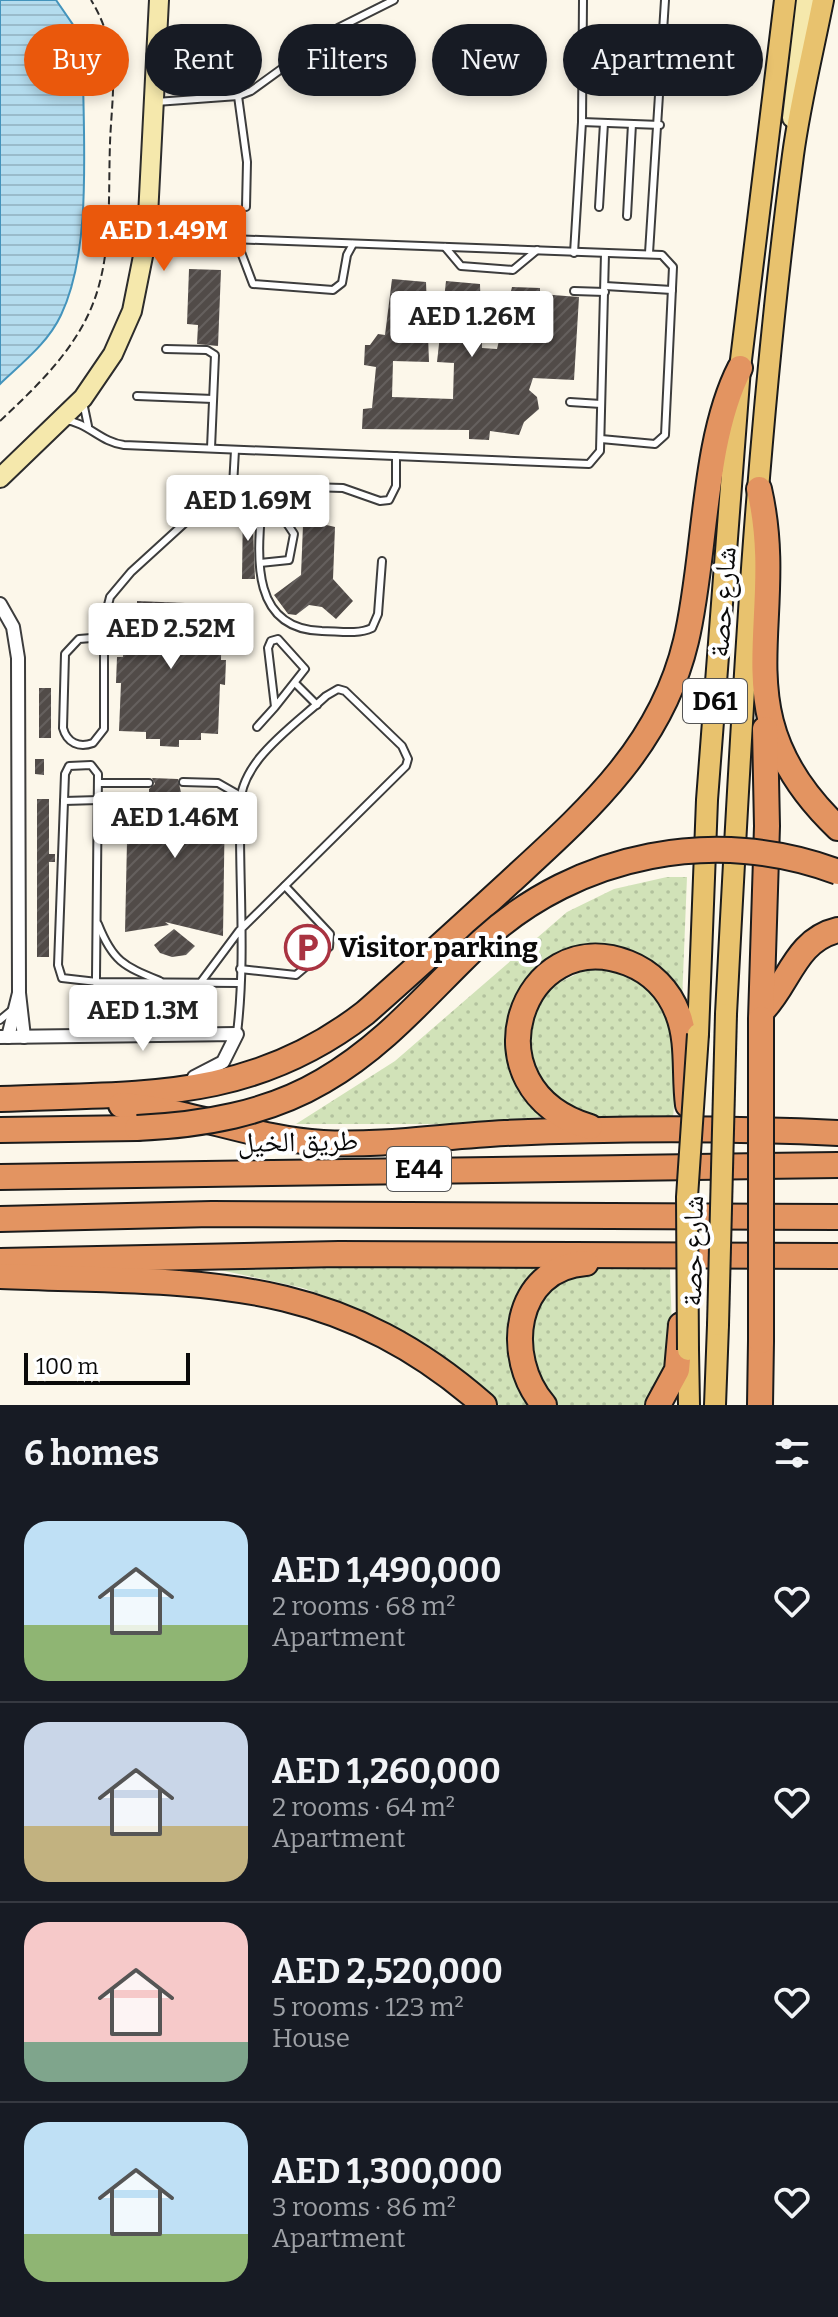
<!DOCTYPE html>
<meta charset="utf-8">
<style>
body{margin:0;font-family:Bitter,"Noto Naskh Arabic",serif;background:#20242c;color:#f1f3f6;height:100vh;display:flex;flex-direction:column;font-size:30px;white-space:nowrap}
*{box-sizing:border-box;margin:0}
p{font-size:26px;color:#9ea1a6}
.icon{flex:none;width:44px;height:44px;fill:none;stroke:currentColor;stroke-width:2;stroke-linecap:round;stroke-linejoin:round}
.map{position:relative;height:1405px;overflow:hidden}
.drawer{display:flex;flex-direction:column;background:#171b24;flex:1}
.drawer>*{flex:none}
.top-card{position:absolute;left:24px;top:24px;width:790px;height:72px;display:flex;gap:16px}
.scale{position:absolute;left:24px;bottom:20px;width:166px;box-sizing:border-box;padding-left:8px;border:4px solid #0a0a0a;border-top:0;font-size:22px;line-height:28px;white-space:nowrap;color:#0a0a0a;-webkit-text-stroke:6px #fff;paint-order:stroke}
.price{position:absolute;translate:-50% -68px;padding:0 18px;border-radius:8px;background:#fff;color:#222;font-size:26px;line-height:52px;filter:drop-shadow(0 2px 4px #0008)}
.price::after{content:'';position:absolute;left:50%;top:48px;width:24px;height:18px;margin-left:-12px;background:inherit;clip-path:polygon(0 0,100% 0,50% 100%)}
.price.on{background:#ea580c;color:#fff}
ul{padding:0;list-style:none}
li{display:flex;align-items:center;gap:24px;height:200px;padding:0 24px}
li+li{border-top:2px solid #363941}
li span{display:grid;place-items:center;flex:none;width:224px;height:160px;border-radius:24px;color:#555}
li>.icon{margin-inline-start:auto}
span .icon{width:96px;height:96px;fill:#fffc;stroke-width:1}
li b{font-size:34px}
h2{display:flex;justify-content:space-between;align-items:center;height:96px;padding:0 24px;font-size:34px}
.pill{padding:0 28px;border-radius:36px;background:#171b24;box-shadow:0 4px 12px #0003;font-size:28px;line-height:72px}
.pill.on{background:#ea580c;color:#fff}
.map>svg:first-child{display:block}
</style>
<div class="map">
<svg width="838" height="1405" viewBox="0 0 838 1405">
<defs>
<pattern id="grass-dots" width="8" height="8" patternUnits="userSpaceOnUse" patternTransform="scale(2)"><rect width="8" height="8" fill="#d1e2b8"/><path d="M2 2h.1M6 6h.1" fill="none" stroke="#b2c19d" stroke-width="1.8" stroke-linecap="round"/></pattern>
<pattern id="water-rules" width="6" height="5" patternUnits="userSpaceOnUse" patternTransform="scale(2)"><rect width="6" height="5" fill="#b4dcee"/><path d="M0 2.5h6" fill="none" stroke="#99bbcb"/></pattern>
<pattern id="building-hatch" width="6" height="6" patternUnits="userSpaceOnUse" patternTransform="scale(2)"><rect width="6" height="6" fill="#514b48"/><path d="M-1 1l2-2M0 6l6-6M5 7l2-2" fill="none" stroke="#65605e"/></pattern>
</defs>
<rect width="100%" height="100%" fill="#fcf7ea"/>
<!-- grass -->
<g fill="url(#grass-dots)">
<path d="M667 877H687L682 1001 615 951 516 1002 548 1116 467 1124H296L395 1061 567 912 614 889Z"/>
<path d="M587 969C681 967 679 1049 673 1118L598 1119 578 1115 531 1074 528 1022 550 987Z"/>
<path d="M552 1264 529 1289 534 1405H499L430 1349 356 1308 303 1288 220 1270Z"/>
<path d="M601 1266 670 1268C670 1312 681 1371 644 1405H557C542 1391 536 1377 533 1357 523 1303 553 1278 601 1266Z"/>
</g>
<!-- water -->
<path fill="url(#water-rules)" stroke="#4494bc" stroke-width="2" d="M0 0H56L78 32 83 53C82 130 94 246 61 315 48 343 22 363 0 384Z"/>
<!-- building -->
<g fill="url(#building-hatch)">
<path d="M189 269 221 270 218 346 197 344 198 325 187 324Z"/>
<path d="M392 279 426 282 429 362 393 361 392 397 453 399 454 363 437 362 446 281 480 284 482 348 497 349 512 287 540 288V294L579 297 574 380 533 378 529 390 537 397 539 409 524 422 519 435 490 431 489 440 469 439V430L362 429 363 409 372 408 376 367 364 365 365 345H370L378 334 385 335Z"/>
<path d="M243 502H252L255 579H242Z"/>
<path d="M314 522 335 527 333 579 353 601 336 619 322 607 309 605 296 615 288 614 274 595 301 575 303 525 312 526Z"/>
<path d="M137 601 209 604V611L222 612 221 660H226L225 685 220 684 218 734 201 733V740H179V747L160 746V739H146V732L119 731 121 683H116L117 657H123L125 610H137Z"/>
<rect x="39" y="688" width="12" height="50"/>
<path d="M35 759H44V775L35 774Z"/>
<path d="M152 778 178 779 182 797 225 798 223 936 165 922 169 925 125 932 128 796 149 797V789L155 784Z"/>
<path d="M37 799H49V854H55V862H49V957H37Z"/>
<path d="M174 929 195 946 186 955 172 957 160 953 154 945Z"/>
</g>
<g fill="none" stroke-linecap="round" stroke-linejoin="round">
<defs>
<g id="lane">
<path d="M238 96 247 162 246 207"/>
<path d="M156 102 238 96 251 91 338 28 394 0"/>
<path d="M582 122 660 125"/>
<path d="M599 207 604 123"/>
<path d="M627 216 632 124"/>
<path d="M151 236 662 255 673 267 665 435 655 444 601 439"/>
<path d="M236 239 253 284 333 290 342 283 347 255 353 244"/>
<path d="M445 247 461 266 513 270 537 250"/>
<path d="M574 253 582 122 583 0"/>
<path d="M649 253 665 0"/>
<path d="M605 286 672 290"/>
<path d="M574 291 605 292"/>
<path d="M166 349 207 350 215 355 211 448"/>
<path d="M137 396 213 399"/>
<path d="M83 402 88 426"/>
<path d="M570 402 601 404"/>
<path d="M64 420C88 422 100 442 124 445L589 464 600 451 605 253"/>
<path d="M233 486 235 450"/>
<path d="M263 486C260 540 242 629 322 631 338 631 357 635 372 628L378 614 382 561"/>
<path d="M260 563 289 560 294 534 286 522H261"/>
<path d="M104 637 79 639 65 654 63 728C67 743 79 748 93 743L104 729V621L110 597 131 572 200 509 237 485 343 488 380 501 389 500 396 486V456"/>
<path d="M296 684 317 705"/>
<path d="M257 727 275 707 268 648 271 641 278 639 305 669 275 707"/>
<path d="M183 782 218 783 239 795"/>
<path d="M99 783H149"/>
<path d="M64 801 99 800"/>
<path d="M98 924C113 962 124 966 160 981"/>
<path d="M240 969 296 975 329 947 330 934 285 886"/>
<path d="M201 982 239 931 406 766 408 759 402 746 345 691 338 689 326 696C294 726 237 762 240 810 239 883 246 960 237 1033"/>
<path d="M0 1020 12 1010"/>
<path d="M106 1034C95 1016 97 997 96 977L98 774 91 765 69 766 65 774 58 965 62 978 97 982 240 983"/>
<path d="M88 1035 97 1014"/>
</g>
<g id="street">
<path d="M0 604 13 627 18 658 19 993 24 1037"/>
<path d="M0 1037 237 1034 223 1062 194 1077"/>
<path d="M8 1037 19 993"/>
</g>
<g id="secondary">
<path d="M792 118 806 0"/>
<path d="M0 478 83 398 113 354 132 311 147 236 159 0"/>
</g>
<g id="primary">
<path d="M726 1014C741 728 755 440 793 155 800 103 813 51 823 0"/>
<path d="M698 1034 707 800 740 368 785 0"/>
<path d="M688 1350 689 1405"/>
<path d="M715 1405 718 1325"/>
</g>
<g id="highway">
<path d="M759 489C790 625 716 712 838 828"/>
<path d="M762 1011C789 984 795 940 838 930"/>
<path d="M761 1019 767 826 765 729"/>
<path d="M0 1099C139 1093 249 1103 365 1013 414 970 462 926 510 882 586 812 661 747 686 641 706 558 702 442 740 368"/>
<path d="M121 1105C190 1110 253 1139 323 1143 384 1146 444 1136 505 1133 615 1128 727 1128 838 1133"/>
<path d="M590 1127C463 1089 522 922 628 963 651 972 669 990 678 1014 689 1042 684 1075 688 1105"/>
<path d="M0 1130 137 1128"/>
<path d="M0 1177 838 1165"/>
<path d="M0 1219 212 1214 838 1217"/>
<path d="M0 1261 339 1254 838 1256"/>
<path d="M0 1276C191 1284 329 1269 484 1405"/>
<path d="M544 1405C503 1358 513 1268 586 1263"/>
<path d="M658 1405 677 1370 681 1325"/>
<path d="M760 1405 761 1341"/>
</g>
</defs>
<!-- lane casing -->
<use href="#lane" stroke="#3d3d3d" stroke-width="10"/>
<!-- street casing -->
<use href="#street" stroke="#3d3d3d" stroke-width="16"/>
<!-- secondary casing -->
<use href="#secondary" stroke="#2c2c2c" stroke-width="22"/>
<!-- primary casing -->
<use href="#primary" stroke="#1b1b1b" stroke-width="24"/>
<!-- highway casing -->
<use href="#highway" stroke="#1b1b1b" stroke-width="28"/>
<!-- path -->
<path stroke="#2c2c2c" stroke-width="2" stroke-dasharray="8 4" stroke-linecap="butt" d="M0 421C34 389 69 356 89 313 113 261 108 199 110 143 111 113 116 81 111 51 107 33 101 16 91 0"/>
<!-- lane -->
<use href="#lane" stroke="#fff" stroke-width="6"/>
<!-- street -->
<use href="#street" stroke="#fff" stroke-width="12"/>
<!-- secondary -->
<use href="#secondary" stroke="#f5e8ac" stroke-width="18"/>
<!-- primary -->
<use href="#primary" stroke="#e8c26e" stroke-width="20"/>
<!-- highway -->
<use href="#highway" stroke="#e39461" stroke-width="24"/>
<defs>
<g id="primary-bridge">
<path d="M718 1325 726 1014"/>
<path d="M688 1350 687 1197 698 1034"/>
</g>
<g id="highway-bridge">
<path d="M137 1128C202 1125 267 1114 323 1081 387 1044 430 990 482 941 577 853 717 826 838 872"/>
<path d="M761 1341V1019"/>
</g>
</defs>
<!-- primary-bridge casing -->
<use href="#primary-bridge" stroke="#1b1b1b" stroke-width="24" stroke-linecap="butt"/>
<!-- highway-bridge casing -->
<use href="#highway-bridge" stroke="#1b1b1b" stroke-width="28" stroke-linecap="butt"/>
<!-- primary-bridge -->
<use href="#primary-bridge" stroke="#e8c26e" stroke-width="20"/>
<!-- highway-bridge -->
<use href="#highway-bridge" stroke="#e39461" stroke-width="24"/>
</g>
<!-- icons -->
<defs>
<symbol id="parking-ring" viewBox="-11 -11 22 22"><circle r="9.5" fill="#fff" stroke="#a93341" stroke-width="1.5"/><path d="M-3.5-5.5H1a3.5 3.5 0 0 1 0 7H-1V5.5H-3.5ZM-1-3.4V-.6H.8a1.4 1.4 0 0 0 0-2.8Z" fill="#a93341"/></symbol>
</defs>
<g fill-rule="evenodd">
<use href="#parking-ring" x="282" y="922" width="51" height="51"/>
</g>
<g text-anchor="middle" stroke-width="8" stroke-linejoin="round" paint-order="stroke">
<!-- shield labels -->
<g fill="#fff" stroke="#545454" stroke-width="2">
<rect x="683" y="679" width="64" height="44" rx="6"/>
<rect x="387" y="1147" width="64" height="44" rx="6"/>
</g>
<g font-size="26" font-weight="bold" fill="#0a0a0a">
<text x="715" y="710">D61</text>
<text x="419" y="1178">E44</text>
</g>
<!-- street labels -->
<g font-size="28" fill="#0a0a0a" stroke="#fff">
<text transform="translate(722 602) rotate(-86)" y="10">شارع حصة</text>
<text transform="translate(298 1141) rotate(-1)" y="10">طريق الخيل</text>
<text transform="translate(692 1251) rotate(-89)" y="10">شارع حصة</text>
</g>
<!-- poi labels -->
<g font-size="28" font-weight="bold" fill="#0a0a0a" stroke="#fff" text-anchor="start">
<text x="338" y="957">Visitor parking</text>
</g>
</g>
</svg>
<div class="scale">100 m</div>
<b class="price on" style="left:164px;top:273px">AED 1.49M</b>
<b class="price" style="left:472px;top:359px">AED 1.26M</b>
<b class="price" style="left:248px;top:543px">AED 1.69M</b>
<b class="price" style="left:171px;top:671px">AED 2.52M</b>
<b class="price" style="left:175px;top:860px">AED 1.46M</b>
<b class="price" style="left:143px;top:1053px">AED 1.3M</b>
<div class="top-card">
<a class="pill on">Buy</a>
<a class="pill">Rent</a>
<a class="pill">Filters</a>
<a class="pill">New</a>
<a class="pill">Apartment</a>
</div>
</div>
<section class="drawer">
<h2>6 homes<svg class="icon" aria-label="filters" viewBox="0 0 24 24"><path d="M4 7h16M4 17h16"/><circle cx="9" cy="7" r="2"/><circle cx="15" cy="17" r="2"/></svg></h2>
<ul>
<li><span style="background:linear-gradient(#bfe0f5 65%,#8fb573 0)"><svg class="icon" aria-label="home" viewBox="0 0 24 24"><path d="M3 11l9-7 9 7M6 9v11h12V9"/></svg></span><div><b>AED 1,490,000</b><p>2 rooms · 68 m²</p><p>Apartment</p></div><svg class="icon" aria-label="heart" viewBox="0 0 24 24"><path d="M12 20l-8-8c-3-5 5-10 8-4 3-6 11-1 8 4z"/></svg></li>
<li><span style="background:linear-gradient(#c9d6e8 65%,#c2b280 0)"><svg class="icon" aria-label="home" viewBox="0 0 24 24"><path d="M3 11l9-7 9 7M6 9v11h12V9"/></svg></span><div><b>AED 1,260,000</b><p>2 rooms · 64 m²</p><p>Apartment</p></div><svg class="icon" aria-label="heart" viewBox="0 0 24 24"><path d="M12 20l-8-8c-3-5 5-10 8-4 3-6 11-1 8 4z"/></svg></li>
<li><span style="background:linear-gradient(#f6c9c9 75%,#7fa58c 0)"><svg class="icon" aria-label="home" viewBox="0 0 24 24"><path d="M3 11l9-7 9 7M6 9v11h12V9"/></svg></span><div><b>AED 2,520,000</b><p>5 rooms · 123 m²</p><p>House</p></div><svg class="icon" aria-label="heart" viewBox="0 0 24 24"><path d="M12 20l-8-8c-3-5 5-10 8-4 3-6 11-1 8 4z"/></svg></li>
<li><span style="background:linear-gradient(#bfe0f5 70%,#8fb573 0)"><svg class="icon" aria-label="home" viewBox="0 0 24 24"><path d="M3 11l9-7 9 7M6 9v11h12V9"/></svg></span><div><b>AED 1,300,000</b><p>3 rooms · 86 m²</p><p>Apartment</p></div><svg class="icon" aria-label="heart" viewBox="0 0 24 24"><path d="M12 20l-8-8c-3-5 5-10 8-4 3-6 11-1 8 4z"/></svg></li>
</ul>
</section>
